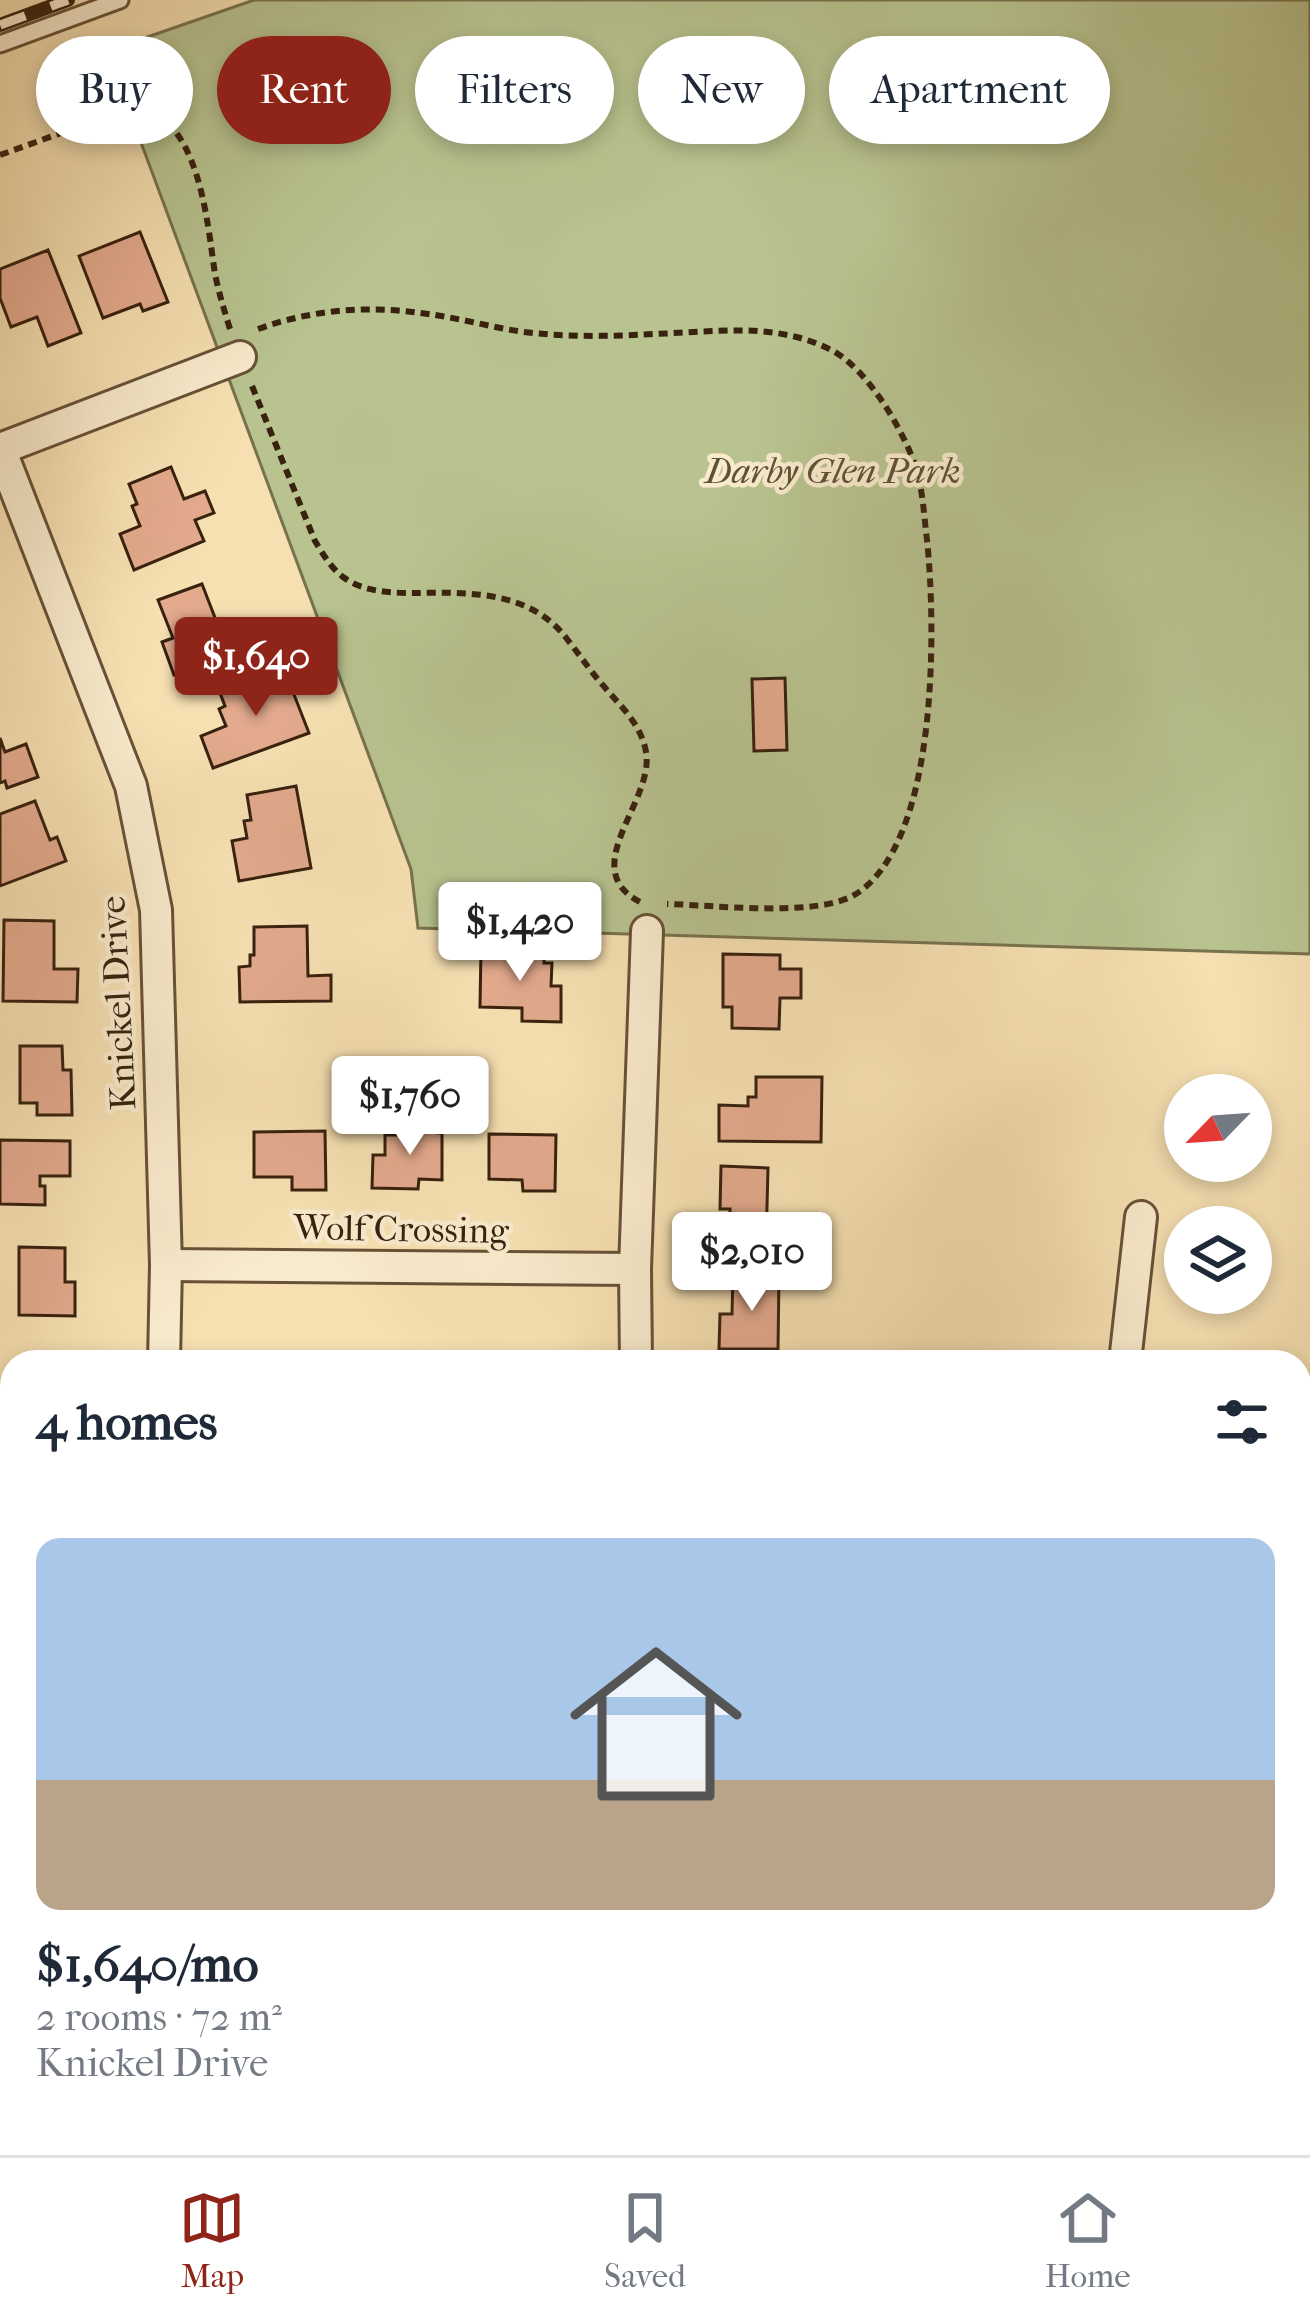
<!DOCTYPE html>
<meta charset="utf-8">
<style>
body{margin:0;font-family:"IM FELL French Canon",serif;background:#f6f6f7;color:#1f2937;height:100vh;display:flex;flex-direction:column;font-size:45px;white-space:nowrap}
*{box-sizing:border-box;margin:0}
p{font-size:39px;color:#747a83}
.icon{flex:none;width:66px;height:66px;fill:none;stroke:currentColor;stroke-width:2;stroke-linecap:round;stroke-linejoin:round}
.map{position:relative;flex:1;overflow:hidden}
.details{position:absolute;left:0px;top:1350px;width:1311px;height:807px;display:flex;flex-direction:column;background:#fff;border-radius:36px 36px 0 0;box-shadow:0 6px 18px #0003}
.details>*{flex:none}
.hud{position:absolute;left:36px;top:36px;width:1239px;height:108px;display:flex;gap:24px}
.needle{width:78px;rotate:245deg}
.tools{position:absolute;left:1164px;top:1074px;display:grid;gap:24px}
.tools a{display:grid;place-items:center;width:108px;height:108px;border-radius:50%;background:#fff;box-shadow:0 6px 18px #0003;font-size:60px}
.price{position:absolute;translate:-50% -102px;padding:0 27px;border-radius:12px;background:#fff;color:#222;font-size:39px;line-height:78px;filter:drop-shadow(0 3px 6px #0008)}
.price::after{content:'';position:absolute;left:50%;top:72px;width:36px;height:27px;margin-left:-18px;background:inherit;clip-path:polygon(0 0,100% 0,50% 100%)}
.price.active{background:#8f2418;color:#fff}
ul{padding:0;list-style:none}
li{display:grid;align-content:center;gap:24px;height:636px;padding:0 36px}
li span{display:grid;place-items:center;height:372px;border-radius:24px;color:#555}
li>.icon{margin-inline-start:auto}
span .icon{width:216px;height:216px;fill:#fffc;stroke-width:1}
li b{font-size:51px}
h2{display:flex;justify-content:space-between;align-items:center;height:144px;padding:0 36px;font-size:51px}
.tag{padding:0 42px;border-radius:54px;background:#fff;box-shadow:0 6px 18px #0003;font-size:42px;line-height:108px}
.tag.active{background:#8f2418;color:#fff}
.tab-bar{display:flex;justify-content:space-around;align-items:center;height:168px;border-top:3px solid #e0e1e3;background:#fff;font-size:33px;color:#747a83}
.tab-bar a{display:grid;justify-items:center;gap:6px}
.tab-bar .active{color:#8f2418}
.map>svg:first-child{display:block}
</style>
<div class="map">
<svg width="1310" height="2155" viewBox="0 0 1310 2155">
<rect width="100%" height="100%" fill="#f6e0b2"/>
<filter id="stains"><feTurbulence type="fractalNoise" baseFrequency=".00167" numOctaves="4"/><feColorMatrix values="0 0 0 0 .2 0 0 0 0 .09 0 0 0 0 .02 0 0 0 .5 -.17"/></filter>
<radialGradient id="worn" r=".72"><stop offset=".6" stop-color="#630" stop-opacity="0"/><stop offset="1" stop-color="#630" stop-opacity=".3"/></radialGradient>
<!-- green -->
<path fill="#b8c38f" stroke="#78724e" stroke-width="3" d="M254 0H1310V954L418 928 411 869 107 51Z"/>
<!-- building -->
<g fill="#e3aa8d" stroke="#38210e" stroke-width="3">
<path d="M140 232 168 302 143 311 140 304 103 318 79 256Z"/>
<path d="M48 250 81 333 48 346 37 317 11 327 0 298V269Z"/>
<path d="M171 467 184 499 205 491 214 513 195 520 204 541 134 570 120 534 140 526 132 506 137 504 129 484Z"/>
<path d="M202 584 229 654 174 675 162 642 173 638 158 600Z"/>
<path d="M284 669 309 733 213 768 201 736 226 726 219 709 225 706 220 693Z"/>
<path d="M785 678 787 750 754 751 752 679Z"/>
<path d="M0 738 5 752 26 744 38 777 7 788 5 781 0 783Z"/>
<path d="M296 786 311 868 239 881 232 841 247 838 244 821 251 820 247 795Z"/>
<path d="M35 801 50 840 57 837 66 861 0 886V814Z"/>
<path d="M4 920 54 921V969H78L77 1002 3 1001Z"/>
<path d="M307 926 308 976 331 975V1001L240 1002 239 967 250 966V955H254V927Z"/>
<path d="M481 949 544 950V963H552L551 986H561V1022L522 1021V1008L480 1007Z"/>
<path d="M723 954 780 955V969H801V998H780L779 1029 732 1028V1007H723Z"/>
<path d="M20 1046H62L63 1070H71L72 1115H37V1103H20Z"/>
<path d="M756 1077H822L821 1142 719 1141V1105L748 1106V1097H756Z"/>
<path d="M415 1118H438V1133H442V1180L419 1179 418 1189 372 1188 373 1155H385V1135H414Z"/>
<path d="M325 1131 326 1190H292V1177H254V1132Z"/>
<path d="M489 1134 556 1135 555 1191H523L522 1180 489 1179Z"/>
<path d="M0 1140 70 1141V1176H40V1186H45V1205L0 1204Z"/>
<path d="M721 1166 768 1168 766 1245 729 1244 730 1209H720Z"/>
<path d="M19 1247 65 1248V1282H75V1316L19 1315Z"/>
<path d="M733 1274H779L778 1349H719L720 1314H732Z"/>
<rect x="0" y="1553" width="12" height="80"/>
<path d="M7 1771H12V1822H0V1779H7Z"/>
<rect x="4" y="1980" width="8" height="76"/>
<path d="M0 2079H12V2145H62V2155H0Z"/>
<rect x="232" y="2145" width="56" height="9"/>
<path d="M491 2145H549V2155H490Z"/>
<path d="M732 2145H779L778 2155H731Z"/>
</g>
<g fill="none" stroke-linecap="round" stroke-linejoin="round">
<defs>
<path id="lane" d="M0 44 120 0"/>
<g id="street">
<path d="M0 449 131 786 156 910 166 1265 164 1362"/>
<path d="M0 449 240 357"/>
<path d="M166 1265 635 1269"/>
<path d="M636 1362 635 1269 647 931"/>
<path d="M1125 1362 1141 1217"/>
<path d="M1110 2145 1111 2155"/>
<path d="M145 2155V2145"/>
<path d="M629 2155 630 2145"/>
</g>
</defs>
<!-- lane casing -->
<use href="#lane" stroke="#685137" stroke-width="21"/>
<!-- street casing -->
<use href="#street" stroke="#685137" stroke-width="36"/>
<!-- path -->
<g stroke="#38210e" stroke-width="6" stroke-dasharray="9 6" stroke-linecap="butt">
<path d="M0 155 136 106C200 118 207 222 215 274 219 293 224 310 230 329"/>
<path d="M258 329C314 309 370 305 428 314 467 319 506 332 545 334 581 337 618 336 654 334 715 332 776 321 833 351 868 370 904 431 916 468 923 491 924 516 927 540 936 626 939 841 856 894 817 918 716 905 667 904"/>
<path d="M252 386 315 541C323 554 331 568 343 577 363 592 391 593 415 593 470 592 531 591 567 639 579 654 589 669 601 683 619 705 641 723 646 752 655 801 575 868 640 902"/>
</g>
<!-- lane -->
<use href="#lane" stroke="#f9ebcd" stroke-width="15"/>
<!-- street -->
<use href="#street" stroke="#f9ebcd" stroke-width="30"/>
<defs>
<path id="rail" d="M0 25 68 0"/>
</defs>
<!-- rail casing -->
<use href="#rail" stroke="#38210e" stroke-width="14"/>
<!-- rail -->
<use href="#rail" stroke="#f9ebcd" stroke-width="9" stroke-dasharray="27" stroke-linecap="butt"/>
</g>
<g text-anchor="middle" stroke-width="9" stroke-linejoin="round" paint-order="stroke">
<!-- park labels -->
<g font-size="36" font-style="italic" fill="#5e5235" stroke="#f9ebcd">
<text x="833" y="483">Darby Glen Park</text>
</g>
<!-- street labels -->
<g font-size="36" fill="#38210e" stroke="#f9ebcd">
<text transform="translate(117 1003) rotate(-93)" y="13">Knickel Drive</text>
<text transform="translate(401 1228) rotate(1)" y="13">Wolf Crossing</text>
</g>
</g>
<rect width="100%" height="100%" filter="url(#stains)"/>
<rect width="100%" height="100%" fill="url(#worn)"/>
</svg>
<div class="tools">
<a><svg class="needle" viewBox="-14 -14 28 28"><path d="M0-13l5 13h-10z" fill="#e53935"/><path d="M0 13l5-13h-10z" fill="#747a83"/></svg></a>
<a><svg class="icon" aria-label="layers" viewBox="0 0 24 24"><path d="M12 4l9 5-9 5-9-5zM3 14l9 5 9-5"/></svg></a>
</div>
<b class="price active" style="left:256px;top:719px">$1,640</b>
<b class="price" style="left:520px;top:984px">$1,420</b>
<b class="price" style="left:410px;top:1158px">$1,760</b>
<b class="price" style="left:752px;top:1314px">$2,010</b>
<div class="hud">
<a class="tag">Buy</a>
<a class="tag active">Rent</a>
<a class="tag">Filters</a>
<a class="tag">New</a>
<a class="tag">Apartment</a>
</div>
<section class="details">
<h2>4 homes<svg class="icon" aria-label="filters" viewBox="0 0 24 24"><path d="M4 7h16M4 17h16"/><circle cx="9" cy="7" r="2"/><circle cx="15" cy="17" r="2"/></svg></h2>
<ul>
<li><span style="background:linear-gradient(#a9c7e8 65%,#b9a48a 0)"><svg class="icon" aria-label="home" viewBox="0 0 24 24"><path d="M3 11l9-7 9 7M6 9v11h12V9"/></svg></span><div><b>$1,640/mo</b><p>2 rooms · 72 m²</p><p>Knickel Drive</p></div></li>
</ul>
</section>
</div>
<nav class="tab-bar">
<a class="active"><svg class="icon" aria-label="map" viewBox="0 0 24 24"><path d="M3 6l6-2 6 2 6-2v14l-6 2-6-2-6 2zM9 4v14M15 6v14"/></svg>Map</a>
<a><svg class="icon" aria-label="saved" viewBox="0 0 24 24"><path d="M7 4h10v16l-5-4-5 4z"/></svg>Saved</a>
<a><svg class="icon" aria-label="home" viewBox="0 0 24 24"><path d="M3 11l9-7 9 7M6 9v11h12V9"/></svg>Home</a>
</nav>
